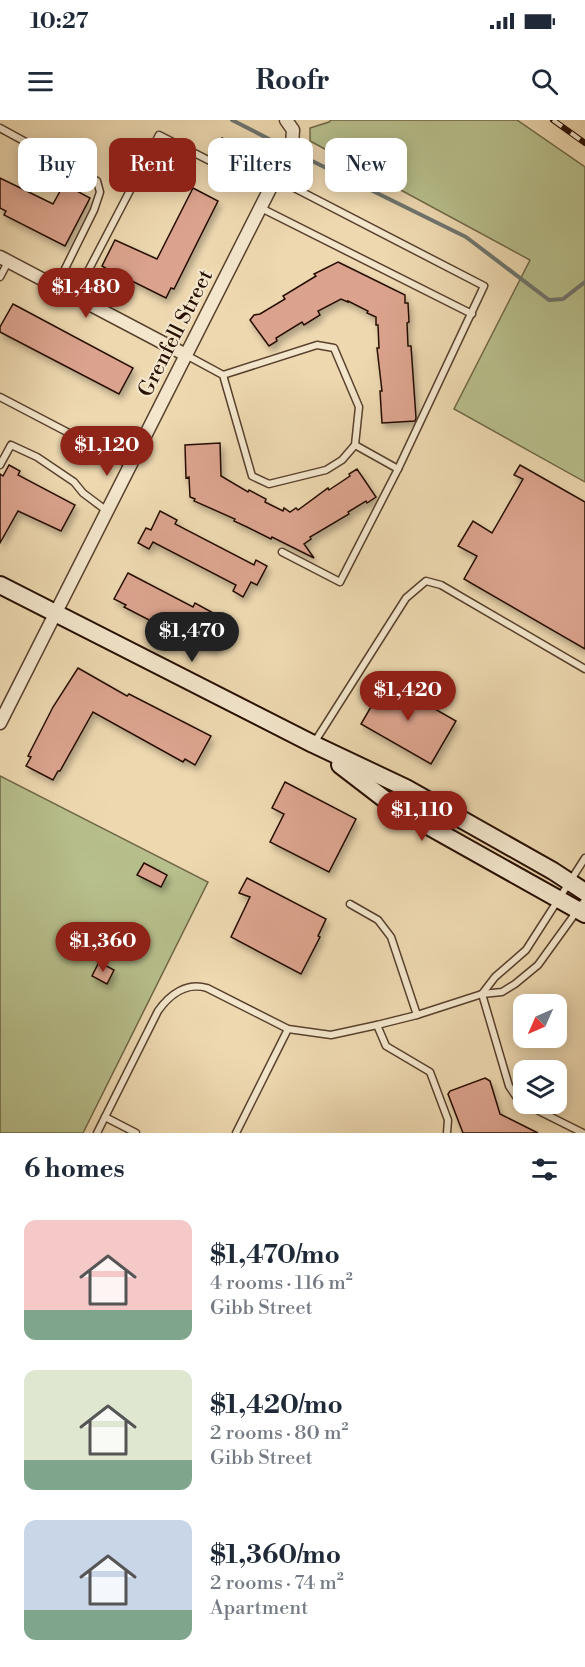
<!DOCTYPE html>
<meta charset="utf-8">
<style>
body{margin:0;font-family:"Libre Bodoni",serif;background:#f2f2f3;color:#1f2937;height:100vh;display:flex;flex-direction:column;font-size:22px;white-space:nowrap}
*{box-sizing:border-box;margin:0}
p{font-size:20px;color:#747a83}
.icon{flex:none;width:33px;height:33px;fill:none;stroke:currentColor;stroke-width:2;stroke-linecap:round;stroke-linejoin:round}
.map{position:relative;height:1013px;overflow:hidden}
.details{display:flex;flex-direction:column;background:#fff;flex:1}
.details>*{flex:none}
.banner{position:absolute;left:18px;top:18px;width:549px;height:54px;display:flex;gap:12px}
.needle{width:39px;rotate:225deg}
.fabs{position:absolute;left:513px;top:874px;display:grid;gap:12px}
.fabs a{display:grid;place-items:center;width:54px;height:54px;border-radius:12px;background:#fff;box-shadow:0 3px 15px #0003;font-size:30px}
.price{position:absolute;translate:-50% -51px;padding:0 14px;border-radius:21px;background:#8f2418;color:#fff;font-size:20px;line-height:39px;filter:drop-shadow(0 2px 3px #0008)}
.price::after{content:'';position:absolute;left:50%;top:36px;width:18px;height:14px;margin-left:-9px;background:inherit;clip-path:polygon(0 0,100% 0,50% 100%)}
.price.on{background:#222;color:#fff}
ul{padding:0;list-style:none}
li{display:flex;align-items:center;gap:18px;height:150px;padding:0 24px}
li span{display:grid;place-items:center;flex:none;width:168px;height:120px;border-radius:12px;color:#555}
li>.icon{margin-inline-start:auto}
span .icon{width:72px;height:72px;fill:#fffc;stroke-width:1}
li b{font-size:26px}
h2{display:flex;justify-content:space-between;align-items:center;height:72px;padding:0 24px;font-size:26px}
.tag{padding:0 21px;border-radius:12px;background:#fff;box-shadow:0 3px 15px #0003;font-size:21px;line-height:54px}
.tag.on{background:#8f2418;color:#fff}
.status{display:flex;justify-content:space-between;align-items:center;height:42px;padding:0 30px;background:#fff;direction:ltr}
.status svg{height:16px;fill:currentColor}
header{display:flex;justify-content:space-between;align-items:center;height:78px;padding:0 24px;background:#fff;font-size:27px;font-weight:800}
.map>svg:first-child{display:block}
</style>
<div class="status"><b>10:27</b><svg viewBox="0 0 49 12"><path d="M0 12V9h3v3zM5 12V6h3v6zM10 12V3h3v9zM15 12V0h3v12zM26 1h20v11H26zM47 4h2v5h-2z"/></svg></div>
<header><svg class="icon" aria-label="menu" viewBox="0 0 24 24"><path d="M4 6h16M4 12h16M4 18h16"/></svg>Roofr<svg class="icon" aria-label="search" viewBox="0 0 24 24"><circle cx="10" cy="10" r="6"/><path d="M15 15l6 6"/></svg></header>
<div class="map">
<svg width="585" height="1013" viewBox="0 0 585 1013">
<defs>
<filter id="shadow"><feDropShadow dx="3" dy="5" stdDeviation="3" flood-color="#0004"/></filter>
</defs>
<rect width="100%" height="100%" fill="#edd8b0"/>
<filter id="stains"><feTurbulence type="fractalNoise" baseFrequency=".00333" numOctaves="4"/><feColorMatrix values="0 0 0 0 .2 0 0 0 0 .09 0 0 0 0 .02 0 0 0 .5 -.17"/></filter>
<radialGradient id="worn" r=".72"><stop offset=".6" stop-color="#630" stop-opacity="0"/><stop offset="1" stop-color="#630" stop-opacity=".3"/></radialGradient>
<!-- park -->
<g fill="#b7bf8c" stroke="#6f6746" stroke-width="1.5">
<path d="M331 0H517L585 47V362L454 289 530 140 310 21V8L329 2Z"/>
<path d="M0 656 208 762 83 1013H0Z"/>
</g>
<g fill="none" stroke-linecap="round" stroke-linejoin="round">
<!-- stream -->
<g stroke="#6e746e" stroke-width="4">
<path d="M232 0 269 19"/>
<path d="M306 38 466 117 549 180 563 179 585 162"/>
</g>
</g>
<!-- building -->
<g fill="#dba38d" stroke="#270f01" stroke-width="1.5" filter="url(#shadow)">
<path d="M222 18 247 31 240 44 215 31Z"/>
<path d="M0 58 53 84 64 64 90 78 65 126 4 95 6 91 0 88Z"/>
<path d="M193 68 218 81 174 169 171 168 166 178 126 158 125 160 102 146 115 120 157 139Z"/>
<path d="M338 142 405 175V183H408L409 202 407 203 408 226H411L416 298 415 301 382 303 380 271H382L377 228H379L378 205H376V197L367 193 368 191 348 181V182L341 179 318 191 320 195 304 205 302 202 276 218 277 221 269 226 250 200 254 195 260 194 285 179 283 176 316 156 314 154Z"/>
<path d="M13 184 133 248 119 274 0 212V207Z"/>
<path d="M220 323 221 356 248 372 249 370 266 379 265 382 283 391 284 388 290 392 296 388 298 390 328 368 329 370 350 356 349 354 357 349 376 377 367 383 366 381 348 392 349 394 310 417 311 419 304 424 314 438 272 417 271 419 247 407 234 401 235 399 194 381 195 379 190 377 189 357 186 358 185 325Z"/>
<path d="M9 345 20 351 18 355 75 385 61 411 18 391 0 423V354L3 356Z"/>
<path d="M520 345 585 382V529L464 459 477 436 458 426 473 401 492 413 523 359 514 355Z"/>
<path d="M160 391 177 400 175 404 254 445 256 440 267 446 257 465 251 462 243 477 233 471 236 465 153 422 149 429 138 423 146 408 151 410Z"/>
<path d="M128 453 193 487 195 483 215 494 213 496 228 504 214 530 204 525 203 528 124 487 126 485 114 479Z"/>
<path d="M78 548 127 576 129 574 211 616 195 645 185 639 183 642 93 592 60 651H58L53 660 26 646 31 637 28 636 53 587Z"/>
<path d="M386 561 456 601 431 644 361 604Z"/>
<path d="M285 662 356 699 329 752 270 722 284 694 272 688Z"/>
<path d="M144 743 167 755 161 767 137 755Z"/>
<path d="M247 758 326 799 318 816 320 817 301 854 231 817 250 777 239 773Z"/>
<path d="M99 842 114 850 107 864 92 856Z"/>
<path d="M485 958 490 961 500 994 538 1013H463L448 974 450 971Z"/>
</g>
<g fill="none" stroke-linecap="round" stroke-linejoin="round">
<defs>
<g id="lane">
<path d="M0 8 97 61 100 72 94 90 56 167"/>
<path d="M275 58 484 166 398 349 355 325"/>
<path d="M261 88 472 194"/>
<path d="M0 157 8 142"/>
<path d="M75 176 159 15 269 71"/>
<path d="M186 235 223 255 252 356 269 364 326 350 342 340 355 325 359 287 334 228 317 225 223 255"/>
<path d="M0 277 130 345"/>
<path d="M0 345 11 325 37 337 74 362 83 373 107 391"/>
<path d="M282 432 340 462 398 349"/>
<path d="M314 623 406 478 426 461 441 465 585 549"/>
<path d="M350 784 378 800 391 817 417 895"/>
<path d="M482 874 495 857 526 830 585 738"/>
<path d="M482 874 509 966 517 978 524 983"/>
<path d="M377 905 386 926 430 952 448 1000 447 1013"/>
<path d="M525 984 583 1013"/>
<path d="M105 997 136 1013"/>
<path d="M97 1013 158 891C170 874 187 862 207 868L288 909 331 915 377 905 417 895 482 874 502 872 515 864 538 845 585 780"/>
<path d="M236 1013 288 909"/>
</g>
<g id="street">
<path d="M0 137 186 235"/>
<path d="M0 603 283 43 292 25 293 10 286 0"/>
</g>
<g id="secondary">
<path d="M0 465 313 624 406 668 553 751 585 772"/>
<path d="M340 645 396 688 585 794"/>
</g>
</defs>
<!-- lane casing -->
<use href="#lane" stroke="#58412d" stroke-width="9"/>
<!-- street casing -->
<use href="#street" stroke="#58412d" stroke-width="15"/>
<!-- secondary casing -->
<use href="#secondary" stroke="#270f01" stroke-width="20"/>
<!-- lane -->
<use href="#lane" stroke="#f3e6cc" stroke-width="6"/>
<!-- street -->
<use href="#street" stroke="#f3e6cc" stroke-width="12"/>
<!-- secondary -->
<use href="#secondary" stroke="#f3e6cc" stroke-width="16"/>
<defs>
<path id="rail" d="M553 0 585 23"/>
</defs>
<!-- rail casing -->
<use href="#rail" stroke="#270f01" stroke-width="6"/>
<!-- rail -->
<use href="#rail" stroke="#f3e6cc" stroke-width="4" stroke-dasharray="11" stroke-linecap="butt"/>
</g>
<g text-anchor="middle" stroke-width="4.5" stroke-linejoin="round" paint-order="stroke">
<!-- street labels -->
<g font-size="21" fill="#270f01" stroke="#f3e6cc">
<text transform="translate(175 213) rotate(-63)" y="7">Grenfell Street</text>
</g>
</g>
<rect width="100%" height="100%" filter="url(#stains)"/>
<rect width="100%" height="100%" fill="url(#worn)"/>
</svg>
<div class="fabs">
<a><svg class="needle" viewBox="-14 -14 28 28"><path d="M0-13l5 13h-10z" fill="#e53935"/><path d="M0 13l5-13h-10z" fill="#747a83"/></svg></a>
<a><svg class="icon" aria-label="layers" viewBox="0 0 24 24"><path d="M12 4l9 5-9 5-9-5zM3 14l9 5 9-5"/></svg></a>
</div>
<b class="price" style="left:86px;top:199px">$1,480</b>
<b class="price" style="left:107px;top:357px">$1,120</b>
<b class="price on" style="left:192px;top:543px">$1,470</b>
<b class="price" style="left:408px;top:602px">$1,420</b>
<b class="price" style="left:422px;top:722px">$1,110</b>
<b class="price" style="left:103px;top:853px">$1,360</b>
<div class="banner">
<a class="tag">Buy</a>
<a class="tag on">Rent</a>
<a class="tag">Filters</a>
<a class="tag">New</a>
</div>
</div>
<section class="details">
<h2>6 homes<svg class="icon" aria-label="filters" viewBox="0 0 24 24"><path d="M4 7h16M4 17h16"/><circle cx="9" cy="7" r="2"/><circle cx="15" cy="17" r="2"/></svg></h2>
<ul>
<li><span style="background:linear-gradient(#f6c9c9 75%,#7fa58c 0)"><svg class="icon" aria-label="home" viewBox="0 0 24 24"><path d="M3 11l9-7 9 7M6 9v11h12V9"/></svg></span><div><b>$1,470/mo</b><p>4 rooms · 116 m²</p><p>Gibb Street</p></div></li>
<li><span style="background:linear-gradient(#dfe7d0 75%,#7fa58c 0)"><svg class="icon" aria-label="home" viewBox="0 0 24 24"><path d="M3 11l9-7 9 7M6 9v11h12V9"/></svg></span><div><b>$1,420/mo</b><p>2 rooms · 80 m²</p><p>Gibb Street</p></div></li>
<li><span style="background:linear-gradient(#c9d6e8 75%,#7fa58c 0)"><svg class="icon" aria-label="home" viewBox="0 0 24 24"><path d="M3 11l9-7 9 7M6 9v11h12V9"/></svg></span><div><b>$1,360/mo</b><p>2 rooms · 74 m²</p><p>Apartment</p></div></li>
</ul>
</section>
